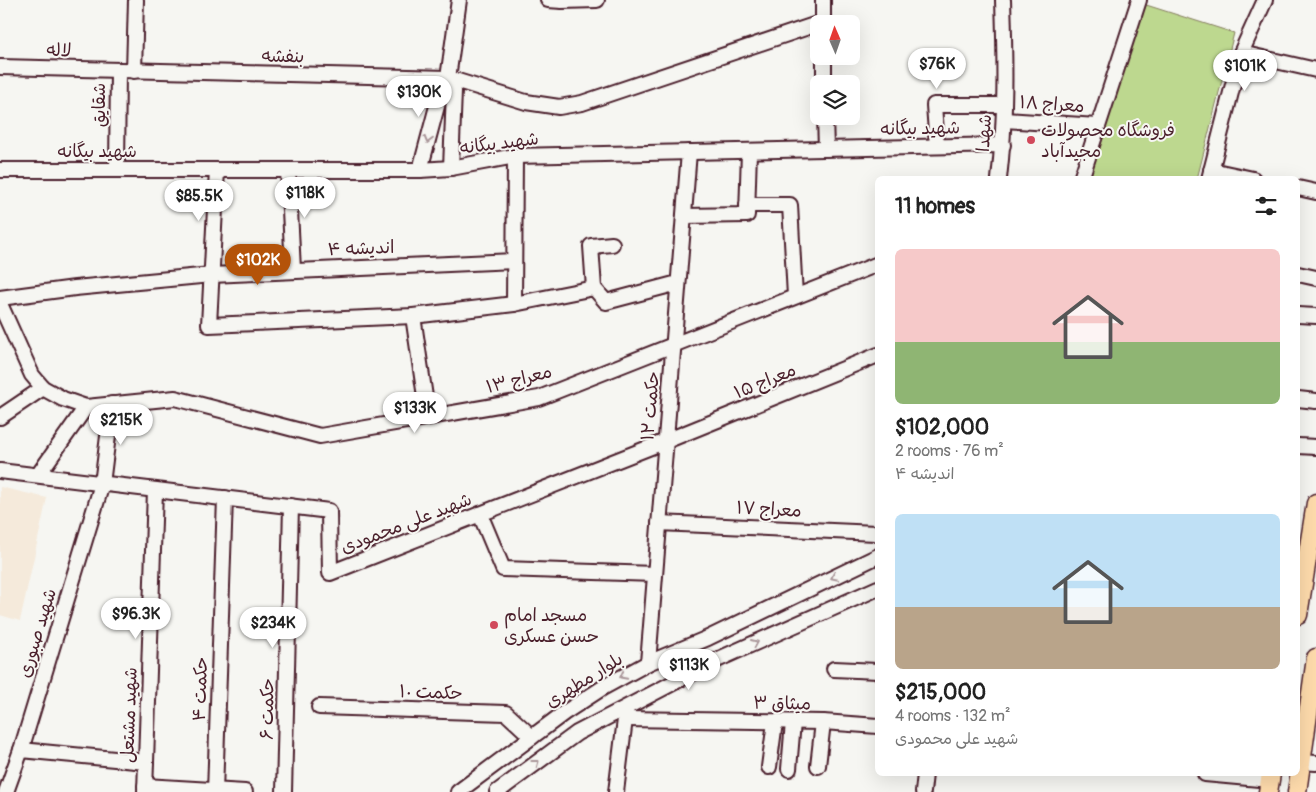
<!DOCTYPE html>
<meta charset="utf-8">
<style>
body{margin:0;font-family:Pangolin,"Playpen Sans Arabic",sans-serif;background:#f6f6f6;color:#222;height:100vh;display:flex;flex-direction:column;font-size:19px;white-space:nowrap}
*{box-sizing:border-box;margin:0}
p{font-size:16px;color:#767676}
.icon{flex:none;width:28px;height:28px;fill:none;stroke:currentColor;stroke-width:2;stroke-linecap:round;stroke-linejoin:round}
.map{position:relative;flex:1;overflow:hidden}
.details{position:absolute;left:875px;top:176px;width:425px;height:600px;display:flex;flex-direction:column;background:#fff;border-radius:8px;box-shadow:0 5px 20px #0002}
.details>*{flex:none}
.needle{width:32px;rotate:358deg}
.controls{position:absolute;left:810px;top:15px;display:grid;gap:10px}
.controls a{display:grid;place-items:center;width:50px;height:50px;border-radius:8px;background:#fff;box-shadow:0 5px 20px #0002;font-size:25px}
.price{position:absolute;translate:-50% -42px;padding:0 11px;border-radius:18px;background:#fff;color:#222;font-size:16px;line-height:32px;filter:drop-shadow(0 1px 2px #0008)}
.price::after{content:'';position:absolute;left:50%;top:30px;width:15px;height:11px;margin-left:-8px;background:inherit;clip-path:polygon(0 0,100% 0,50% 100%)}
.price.selected{background:#b45309;color:#fff}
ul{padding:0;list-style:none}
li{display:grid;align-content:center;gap:10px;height:265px;padding:0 20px}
li span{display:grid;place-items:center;height:155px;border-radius:8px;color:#555}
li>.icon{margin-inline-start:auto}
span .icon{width:90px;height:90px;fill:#fffc;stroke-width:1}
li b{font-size:21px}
h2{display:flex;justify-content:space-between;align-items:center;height:60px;padding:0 20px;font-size:21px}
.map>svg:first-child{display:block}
</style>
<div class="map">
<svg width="1316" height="792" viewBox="0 0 1316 792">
<rect width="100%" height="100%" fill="#f6f6f2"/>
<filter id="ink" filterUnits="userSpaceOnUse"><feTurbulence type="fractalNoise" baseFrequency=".02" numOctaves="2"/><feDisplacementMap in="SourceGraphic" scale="10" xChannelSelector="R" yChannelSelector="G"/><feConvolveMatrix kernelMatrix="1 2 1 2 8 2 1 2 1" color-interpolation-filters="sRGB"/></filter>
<g filter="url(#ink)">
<!-- built -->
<path fill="#f5eadb" d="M0 487 47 498 20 621 0 615Z"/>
<!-- green -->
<path fill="#bdd88f" stroke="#847c5d" d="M1140 3 1234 33 1197 179H1089Z"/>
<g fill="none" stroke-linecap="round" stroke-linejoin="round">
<defs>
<g id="minor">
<path d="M548 0 562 1 597 0"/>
<path d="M823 0V24"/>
<path d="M1241 53 1316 70"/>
<path d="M824 56V84"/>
<path d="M0 67 448 78 526 102 559 107 582 103 823 22"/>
<path d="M134 71 136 0"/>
<path d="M448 78 454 91 451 168"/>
<path d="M825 116 826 149"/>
<path d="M1004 120 1097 126"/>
<path d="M937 146 934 105H1004"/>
<path d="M0 170H420L451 168 515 156 1003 145"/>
<path d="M117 170 118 70"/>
<path d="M217 170 209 325 413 316 514 304 594 288 606 302 678 283"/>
<path d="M288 170 293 270"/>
<path d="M420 170 441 91 448 78 459 0"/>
<path d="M1211 170 1253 179"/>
<path d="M999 179C1006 119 1005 60 1003 0"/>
<path d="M1081 179 1139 0"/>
<path d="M1209 179 1241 53 1265 0"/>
<path d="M1298 188 1316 192"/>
<path d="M747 205H790L795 296"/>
<path d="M684 216 747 215 749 151"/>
<path d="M1298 274 1316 278"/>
<path d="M594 288 591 246 612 244"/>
<path d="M0 298 75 288 211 275 514 261"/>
<path d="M0 304 32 375 43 388 63 399 86 407 175 398 320 436 539 398 878 264"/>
<path d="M514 304 515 156"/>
<path d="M1298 315 1316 316"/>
<path d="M413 316 428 417"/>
<path d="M1298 399 1316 401"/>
<path d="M0 417 43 388"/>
<path d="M1298 446 1316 447"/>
<path d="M0 471 329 511 330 573 666 441 878 355"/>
<path d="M38 475 86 407"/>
<path d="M480 514 503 569 655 574"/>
<path d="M659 523 876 533 878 534"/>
<path d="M648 663 689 152"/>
<path d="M834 669 878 671"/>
<path d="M319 707 506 713 532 737"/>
<path d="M625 719 823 722 878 726"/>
<path d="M21 750 146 762"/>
<path d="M1301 762 1316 763"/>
<path d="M818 766 823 722"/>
<path d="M769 767 775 722"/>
<path d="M789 769 793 722"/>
<path d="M1205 774 1270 780"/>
<path d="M145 786 245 792"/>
<path d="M6 792 21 750 102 484 112 404"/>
<path d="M145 792 155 490"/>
<path d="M215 792 225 498"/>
<path d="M284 792 291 506"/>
<path d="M458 792 564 713 604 687 648 663 708 638 878 556"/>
<path d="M497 792 577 733 719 659 878 588"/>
<path d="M616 792 626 711"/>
<path d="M923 792 925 774"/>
</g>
<g id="major">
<path d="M1298 615 1316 503"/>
<path d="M1268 792 1271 774"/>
<path d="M1297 792 1316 658"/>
</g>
</defs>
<!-- minor casing -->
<use href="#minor" stroke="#4a1f2b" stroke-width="18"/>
<!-- major casing -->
<use href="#major" stroke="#4a1f2b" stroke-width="21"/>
<!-- minor -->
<use href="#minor" stroke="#f6f6f2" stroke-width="14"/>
<!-- major -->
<use href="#major" stroke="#fedbac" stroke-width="18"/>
</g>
<!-- one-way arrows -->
<defs><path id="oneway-chevron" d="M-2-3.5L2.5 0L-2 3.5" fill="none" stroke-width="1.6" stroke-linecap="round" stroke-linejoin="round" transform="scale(1.25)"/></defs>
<g stroke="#a99598">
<use href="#oneway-chevron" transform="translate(428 140) rotate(105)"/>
<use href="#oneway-chevron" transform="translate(834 577) rotate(154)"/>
<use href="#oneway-chevron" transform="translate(755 643) rotate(-24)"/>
<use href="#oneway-chevron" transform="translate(623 676) rotate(152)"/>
<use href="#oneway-chevron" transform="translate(536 763) rotate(-37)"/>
</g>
</g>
<!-- markers -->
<g fill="#d1495b" stroke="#f6f6f2" stroke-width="2">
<circle cx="1031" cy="140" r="5"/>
<circle cx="494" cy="625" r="5"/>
</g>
<g text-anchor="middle" stroke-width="4" stroke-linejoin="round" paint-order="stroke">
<!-- street labels -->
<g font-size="18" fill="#4a1f2b" stroke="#f6f6f2">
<text transform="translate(59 50) rotate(2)" y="6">لاله</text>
<text transform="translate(283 56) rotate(1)" y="6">بنفشه</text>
<text transform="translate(1052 104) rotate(4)" y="6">معراج ۱۸</text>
<text transform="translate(99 105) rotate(-90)" y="6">شقایق</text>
<text transform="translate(920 128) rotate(-1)" y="6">شهید بیگانه</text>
<text transform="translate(984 133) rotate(-86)" y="6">شهدا</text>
<text transform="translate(499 143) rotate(-7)" y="6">شهید بیگانه</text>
<text x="97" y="157">شهید بیگانه</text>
<text transform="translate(361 248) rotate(-2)" y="6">اندیشه ۴</text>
<text transform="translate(519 379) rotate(-14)" y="6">معراج ۱۳</text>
<text transform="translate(765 381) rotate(-22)" y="6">معراج ۱۵</text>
<text transform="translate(650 406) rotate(-85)" y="6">حکمت ۱۲</text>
<text transform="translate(769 509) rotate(3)" y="6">معراج ۱۷</text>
<text transform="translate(406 523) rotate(-21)" y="6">شهید علی محمودی</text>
<text transform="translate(37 633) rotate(-73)" y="6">شهید صبوری</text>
<text transform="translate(584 680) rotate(-32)" y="6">بلوار مطهری</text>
<text transform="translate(200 689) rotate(-88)" y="6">حکمت ۴</text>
<text transform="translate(431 692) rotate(2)" y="6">حکمت ۱۰</text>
<text transform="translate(782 703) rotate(1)" y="6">میثاق ۳</text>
<text transform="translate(267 709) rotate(-89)" y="6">حکمت ۶</text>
<text transform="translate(129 715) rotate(-88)" y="6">شهید مشتعل</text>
</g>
<!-- poi labels -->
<g font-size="18" fill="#4a1f2b" stroke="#f6f6f2" text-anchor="start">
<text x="1041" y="136">فروشگاه محصولات<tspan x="1041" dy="21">مجیدآباد</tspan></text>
<text x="504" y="621">مسجد امام<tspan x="504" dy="21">حسن عسکری</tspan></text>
</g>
</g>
</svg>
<div class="controls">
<a><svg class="needle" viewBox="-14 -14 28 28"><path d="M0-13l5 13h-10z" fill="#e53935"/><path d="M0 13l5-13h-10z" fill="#767676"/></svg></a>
<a><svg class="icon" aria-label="layers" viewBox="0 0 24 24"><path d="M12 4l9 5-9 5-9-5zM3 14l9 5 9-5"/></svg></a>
</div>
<b class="price" style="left:937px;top:90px">$76K</b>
<b class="price" style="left:1245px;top:92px">$101K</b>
<b class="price" style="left:419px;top:118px">$130K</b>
<b class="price" style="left:305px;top:219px">$118K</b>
<b class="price" style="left:199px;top:222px">$85.5K</b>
<b class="price selected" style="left:258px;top:286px">$102K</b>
<b class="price" style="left:415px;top:434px">$133K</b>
<b class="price" style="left:121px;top:446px">$215K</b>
<b class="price" style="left:136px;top:640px">$96.3K</b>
<b class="price" style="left:273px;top:649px">$234K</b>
<b class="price" style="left:689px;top:691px">$113K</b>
<section class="details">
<h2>11 homes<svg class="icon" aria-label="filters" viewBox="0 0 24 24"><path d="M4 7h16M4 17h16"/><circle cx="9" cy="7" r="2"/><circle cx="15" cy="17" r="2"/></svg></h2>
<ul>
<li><span style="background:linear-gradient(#f6c9c9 60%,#8fb573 0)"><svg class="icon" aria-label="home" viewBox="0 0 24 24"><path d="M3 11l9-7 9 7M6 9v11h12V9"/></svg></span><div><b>$102,000</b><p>2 rooms · 76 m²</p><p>اندیشه ۴</p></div></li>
<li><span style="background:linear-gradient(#bfe0f5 60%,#b9a48a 0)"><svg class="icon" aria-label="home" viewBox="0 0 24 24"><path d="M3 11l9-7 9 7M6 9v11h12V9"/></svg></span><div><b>$215,000</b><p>4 rooms · 132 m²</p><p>شهید علی محمودی</p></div></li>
</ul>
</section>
</div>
